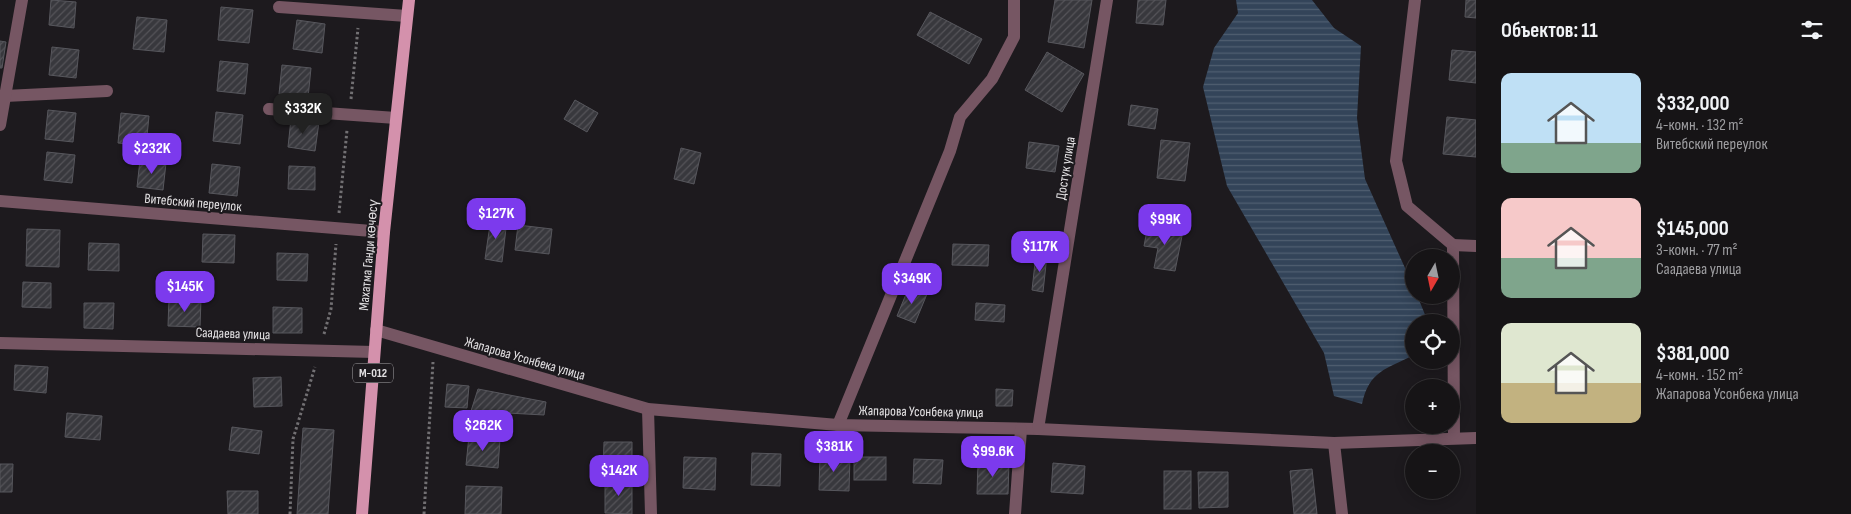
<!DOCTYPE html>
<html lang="ru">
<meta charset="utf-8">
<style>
body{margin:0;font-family:"Sofia Sans Condensed",sans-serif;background:#1f1d1f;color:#f1f3f6;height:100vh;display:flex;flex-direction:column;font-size:19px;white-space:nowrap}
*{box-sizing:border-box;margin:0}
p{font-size:16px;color:#9e9ea1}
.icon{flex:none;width:28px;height:28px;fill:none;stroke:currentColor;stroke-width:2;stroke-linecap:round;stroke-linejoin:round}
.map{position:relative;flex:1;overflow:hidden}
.side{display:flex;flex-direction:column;background:#161416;width:375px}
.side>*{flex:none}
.needle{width:32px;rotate:189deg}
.controls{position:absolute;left:1405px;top:249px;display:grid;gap:10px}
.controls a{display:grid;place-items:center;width:55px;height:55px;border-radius:50%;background:#161416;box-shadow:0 2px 12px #0003,0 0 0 1px #353335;font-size:25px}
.price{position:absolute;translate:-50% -42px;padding:0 11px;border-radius:10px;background:#7c3aed;color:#fff;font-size:16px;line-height:32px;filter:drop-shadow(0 1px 2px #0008)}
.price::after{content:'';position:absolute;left:50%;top:30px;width:15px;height:11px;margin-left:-8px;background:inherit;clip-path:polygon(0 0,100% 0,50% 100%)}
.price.on{background:#222;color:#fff}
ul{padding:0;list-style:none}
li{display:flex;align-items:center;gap:15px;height:125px;padding:0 25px}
li span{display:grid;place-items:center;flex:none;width:140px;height:100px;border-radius:10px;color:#555}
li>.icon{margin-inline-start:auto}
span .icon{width:60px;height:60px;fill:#fffc;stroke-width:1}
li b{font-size:21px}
h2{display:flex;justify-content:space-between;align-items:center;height:60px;padding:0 25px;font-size:21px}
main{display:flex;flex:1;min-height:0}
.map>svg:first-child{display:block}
</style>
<main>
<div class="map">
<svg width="1476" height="514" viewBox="0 0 1476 514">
<defs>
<pattern id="water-rules" width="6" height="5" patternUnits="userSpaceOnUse" patternTransform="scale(1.25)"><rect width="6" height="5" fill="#334459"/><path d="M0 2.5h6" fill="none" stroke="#505f71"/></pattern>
<pattern id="building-hatch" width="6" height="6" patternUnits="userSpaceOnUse" patternTransform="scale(1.25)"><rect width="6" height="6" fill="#38383d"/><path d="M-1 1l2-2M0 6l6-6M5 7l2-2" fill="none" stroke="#555459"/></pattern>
</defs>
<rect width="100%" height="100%" fill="#1d1a1e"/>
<!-- water -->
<path fill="url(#water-rules)" d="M1236 0H1312L1334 28 1361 46 1357 118 1365 179 1414 288V295H1417L1428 322H1414V355C1386 369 1369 371 1362 404L1334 396 1324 353 1227 186 1203 87 1214 48 1238 13Z"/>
<!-- building -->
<g fill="url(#building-hatch)" stroke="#57575d">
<path d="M51 0 76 2 74 28 49 25Z"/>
<path d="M1055 0H1092L1084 48 1048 42Z"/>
<path d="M1138 0H1166L1163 25 1136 23Z"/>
<path d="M1466 0H1476V18L1465 17Z"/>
<path d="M221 7 253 10 249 43 218 40Z"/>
<path d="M930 12 982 39 969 64 917 35Z"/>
<path d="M137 17 167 20 164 52 133 49Z"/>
<path d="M297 20 325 24 322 53 293 49Z"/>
<path d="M0 41 6 42 2 68H0Z"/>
<path d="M52 47 79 50 76 78 49 75Z"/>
<path d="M1452 50 1476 52V83L1449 80Z"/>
<path d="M1047 52 1084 74 1062 112 1025 90Z"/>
<path d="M220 61 248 64 245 94 217 91Z"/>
<path d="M282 65 311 68 308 98 279 94Z"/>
<path d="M575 100 598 113 587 132 564 119Z"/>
<path d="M1131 105 1158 109 1155 129 1128 125Z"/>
<path d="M48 110 76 113 73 142 45 139Z"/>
<path d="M216 112 243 115 240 144 213 141Z"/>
<path d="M121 113 149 116 146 146 118 143Z"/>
<path d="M1447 117 1476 120V157L1443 154Z"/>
<path d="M291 119 319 122 315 151 288 147Z"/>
<path d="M1161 140 1190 143 1185 181 1157 178Z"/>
<path d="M1029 142 1059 146 1055 172 1026 168Z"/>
<path d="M681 148 701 153 694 184 674 179Z"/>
<path d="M47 152 75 155 72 183 44 180Z"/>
<path d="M140 160 166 163 163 190 137 187Z"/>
<path d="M212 164 240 167 237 196 209 193Z"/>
<path d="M289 166 315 167V190L288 189Z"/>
<path d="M491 218 507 220 502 262 485 259Z"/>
<path d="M518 225 552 229 549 254 515 250Z"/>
<path d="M1148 225 1183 231 1175 271 1154 268 1158 248 1144 246Z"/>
<path d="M27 229 60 230 59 267 26 266Z"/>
<path d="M203 234 235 235 234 263 202 262Z"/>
<path d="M89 243 119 244V271L88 270Z"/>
<path d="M953 244 989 245 988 266 952 265Z"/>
<path d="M277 253 308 254 307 281 277 280Z"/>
<path d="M1036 254 1047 255 1043 292 1032 290Z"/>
<path d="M23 282 51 283V308L22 307Z"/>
<path d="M909 287 927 294 915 323 897 316Z"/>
<path d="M169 298 201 299 200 327 168 326Z"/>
<path d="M84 303H114L113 329 84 328Z"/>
<path d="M976 303 1005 305 1004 322 975 320Z"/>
<path d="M273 307 302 308V333H273Z"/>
<path d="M15 365 48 367 46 393 14 390Z"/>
<path d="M281 377 282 406 254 407 253 378Z"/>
<path d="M447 384 469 386 467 408 445 407Z"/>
<path d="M478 389 546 402 544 415 471 411Z"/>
<path d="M996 389 1013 390 1012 406H996Z"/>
<path d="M67 413 102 416 100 440 65 437Z"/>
<path d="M232 427 262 431 259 454 229 450Z"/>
<path d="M303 428 334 430 328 514H297Z"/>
<path d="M469 436 500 439 498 468 466 465Z"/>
<path d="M604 442H632V473H603Z"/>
<path d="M752 453 781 454 780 486 751 485Z"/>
<path d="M820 454 850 456 849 491 819 490Z"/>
<path d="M684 457 716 458 715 490 683 488Z"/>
<rect x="854" y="457" width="32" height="23"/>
<path d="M914 459 943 460 941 484 913 483Z"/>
<path d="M978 461 1009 462 1008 494H977Z"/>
<path d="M1053 463 1085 466 1083 494 1051 492Z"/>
<path d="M0 464H13L12 492H0Z"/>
<path d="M1312 469 1317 514H1294L1290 471Z"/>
<rect x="1164" y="471" width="27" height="38"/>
<path d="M1198 472H1228V507L1199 508Z"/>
<path d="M605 480 632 481V514L605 513Z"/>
<path d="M466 486 502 487 501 514H465Z"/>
<path d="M1419 490H1448V495L1419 496Z"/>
<path d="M227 491H258V514H228Z"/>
</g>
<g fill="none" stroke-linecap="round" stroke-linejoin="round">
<!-- path -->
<g stroke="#727073" stroke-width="3" stroke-dasharray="2.5 2.5" stroke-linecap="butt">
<path d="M351 99 358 28"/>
<path d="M339 213 347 130"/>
<path d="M324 334 331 309 336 244"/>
<path d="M290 514 293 439 315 367"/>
<path d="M424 514 433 362"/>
</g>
<!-- service -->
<g stroke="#765663" stroke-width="12">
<path d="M279 7 407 16"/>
<path d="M5 96 107 91"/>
<path d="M269 109 396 118"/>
<path d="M838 425 950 151 960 117 992 79 1014 37V0"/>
</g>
<!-- minor -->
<g stroke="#765663" stroke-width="12">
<path d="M1415 0 1396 161 1407 206 1453 245 1454 437"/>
<path d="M0 125 22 0"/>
<path d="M0 201 384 232"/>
<path d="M1453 245 1476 246"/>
<path d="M376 330 648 409 838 425 1038 429 1334 443 1476 438"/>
<path d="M0 343 374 352"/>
<path d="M648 409 651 514"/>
<path d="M1038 429 1107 0"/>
<path d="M1334 443 1342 514"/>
<path d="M1015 514 1021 429"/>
</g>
<!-- primary -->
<path stroke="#d491ac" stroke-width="12" d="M362 514 384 232 409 0"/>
</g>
<g text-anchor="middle" stroke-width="4" stroke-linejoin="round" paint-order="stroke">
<!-- shield labels -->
<rect fill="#1d1a1e" stroke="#a8a6a9" stroke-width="1" x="353" y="363.5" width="40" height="19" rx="4"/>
<g font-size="12" font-weight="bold" fill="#e4e2e4">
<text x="373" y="377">М-012</text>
</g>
<!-- street labels -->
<g font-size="14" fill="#e4e2e4" stroke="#1d1a1e">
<text transform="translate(1065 168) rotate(-81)" y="5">Достук улица</text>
<text transform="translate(193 202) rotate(5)" y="5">Витебский переулок</text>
<text transform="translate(368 255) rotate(-85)" y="5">Махатма Ганди көчөсү</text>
<text transform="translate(233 333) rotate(2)" y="5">Саадаева улица</text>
<text transform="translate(525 358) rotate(16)" y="5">Жапарова Усонбека улица</text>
<text transform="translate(921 411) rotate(1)" y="5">Жапарова Усонбека улица</text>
</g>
</g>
</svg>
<div class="controls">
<a><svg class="needle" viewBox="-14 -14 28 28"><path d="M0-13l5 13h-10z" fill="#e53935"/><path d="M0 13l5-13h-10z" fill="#9e9ea1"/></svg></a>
<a><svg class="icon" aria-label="locate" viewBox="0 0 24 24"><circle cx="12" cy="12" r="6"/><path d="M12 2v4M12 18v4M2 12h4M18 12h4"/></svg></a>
<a>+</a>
<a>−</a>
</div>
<b class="price on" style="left:303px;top:135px">$332K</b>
<b class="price" style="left:152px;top:175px">$232K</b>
<b class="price" style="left:496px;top:240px">$127K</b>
<b class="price" style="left:1165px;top:246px">$99K</b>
<b class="price" style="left:1040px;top:273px">$117K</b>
<b class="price" style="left:912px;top:305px">$349K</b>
<b class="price" style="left:185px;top:313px">$145K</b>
<b class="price" style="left:483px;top:452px">$262K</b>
<b class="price" style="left:834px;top:473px">$381K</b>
<b class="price" style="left:993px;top:478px">$99.6K</b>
<b class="price" style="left:619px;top:497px">$142K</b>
</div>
<section class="side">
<h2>Объектов: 11<svg class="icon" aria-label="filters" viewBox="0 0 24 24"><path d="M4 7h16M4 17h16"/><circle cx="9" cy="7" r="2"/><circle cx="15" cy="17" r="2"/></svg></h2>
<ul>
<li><span style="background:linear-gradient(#bfe0f5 70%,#7fa58c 0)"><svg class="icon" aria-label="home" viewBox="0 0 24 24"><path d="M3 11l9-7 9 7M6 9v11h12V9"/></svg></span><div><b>$332,000</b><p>4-комн. · 132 m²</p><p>Витебский переулок</p></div></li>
<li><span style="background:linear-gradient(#f6c9c9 60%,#7fa58c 0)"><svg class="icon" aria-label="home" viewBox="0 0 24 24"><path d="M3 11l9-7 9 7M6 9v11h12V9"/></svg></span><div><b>$145,000</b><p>3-комн. · 77 m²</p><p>Саадаева улица</p></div></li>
<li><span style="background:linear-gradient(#dfe7d0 60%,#c2b280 0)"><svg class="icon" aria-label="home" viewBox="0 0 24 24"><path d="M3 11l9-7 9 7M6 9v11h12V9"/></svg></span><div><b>$381,000</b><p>4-комн. · 152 m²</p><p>Жапарова Усонбека улица</p></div></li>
</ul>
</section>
</main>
